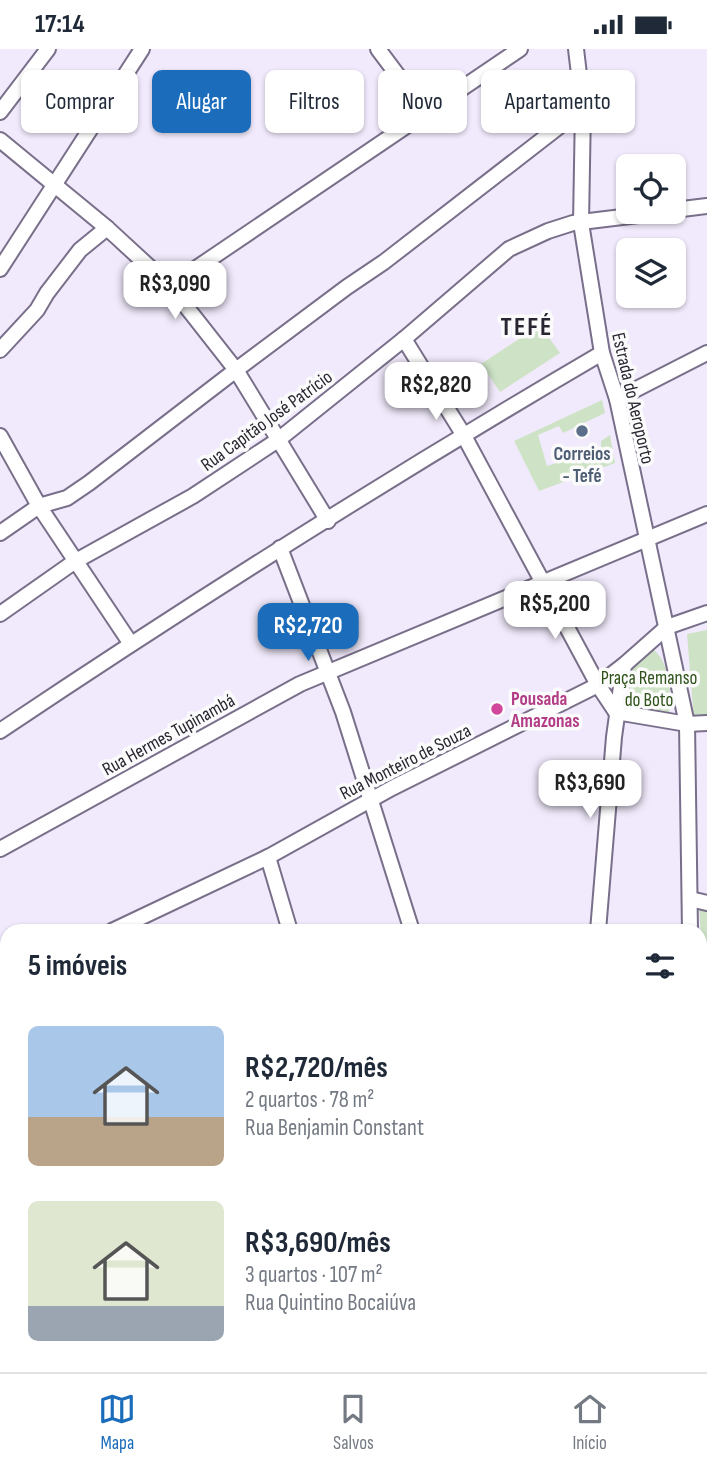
<!DOCTYPE html>
<html lang="pt">
<meta charset="utf-8">
<style>
body{margin:0;font-family:"Sofia Sans Condensed",sans-serif;background:#f6f6f7;color:#1f2937;height:100vh;display:flex;flex-direction:column;font-size:26px;white-space:nowrap}
*{box-sizing:border-box;margin:0}
p{font-size:23px;color:#747a83}
.icon{flex:none;width:38px;height:38px;fill:none;stroke:currentColor;stroke-width:2;stroke-linecap:round;stroke-linejoin:round}
.map{position:relative;flex:1;overflow:hidden}
.drawer{position:absolute;left:0px;top:875px;width:707px;height:448px;display:flex;flex-direction:column;background:#fff;border-radius:21px 21px 0 0;box-shadow:0 2px 5px #0004}
.drawer>*{flex:none}
.banner{position:absolute;left:21px;top:21px;width:665px;height:63px;display:flex;gap:14px}
.tools{position:absolute;left:616px;top:105px;display:grid;gap:14px}
.tools a{display:grid;place-items:center;width:70px;height:70px;border-radius:10px;background:#fff;box-shadow:0 2px 5px #0004;font-size:35px}
.price{position:absolute;translate:-50% -60px;padding:0 16px;border-radius:14px;background:#fff;color:#222;font-size:23px;line-height:46px;filter:drop-shadow(0 2px 4px #0008)}
.price::after{content:'';position:absolute;left:50%;top:42px;width:21px;height:16px;margin-left:-10px;background:inherit;clip-path:polygon(0 0,100% 0,50% 100%)}
.price.on{background:#1b6cbb;color:#fff}
ul{padding:0;list-style:none}
li{display:flex;align-items:center;gap:21px;height:175px;padding:0 28px}
li span{display:grid;place-items:center;flex:none;width:196px;height:140px;border-radius:10px;color:#555}
li>.icon{margin-inline-start:auto}
span .icon{width:84px;height:84px;fill:#fffc;stroke-width:1}
li b{font-size:30px}
h2{display:flex;justify-content:space-between;align-items:center;height:84px;padding:0 28px;font-size:30px}
.tag{padding:0 24px;border-radius:10px;background:#fff;box-shadow:0 2px 5px #0004;font-size:24px;line-height:63px}
.tag.on{background:#1b6cbb;color:#fff}
.status{display:flex;justify-content:space-between;align-items:center;height:49px;padding:0 35px;background:#fff;direction:ltr}
.status svg{height:19px;fill:currentColor}
.tab-bar{display:flex;justify-content:space-around;align-items:center;height:98px;border-top:2px solid #e0e1e3;background:#fff;font-size:19px;color:#747a83}
.tab-bar a{display:grid;justify-items:center;gap:4px}
.tab-bar .on{color:#1b6cbb}
.map>svg:first-child{display:block}
</style>
<div class="status"><b>17:14</b><svg viewBox="0 0 49 12"><path d="M0 12V9h3v3zM5 12V6h3v6zM10 12V3h3v9zM15 12V0h3v12zM26 1h20v11H26zM47 4h2v5h-2z"/></svg></div>
<div class="map">
<svg width="707" height="1323" viewBox="0 0 707 1323">
<rect width="100%" height="100%" fill="#f1eafc"/>
<!-- green -->
<g fill="#cee3c5">
<path d="M540 276 560 304 500 343 481 315Z"/>
<path d="M602 351 605 364 563 384 559 377 538 386 547 417 601 400V392L610 386 615 414 539 442 514 392Z"/>
<path d="M707 581V670L694 671 687 585Z"/>
<path d="M653 600C672 617 671 644 669 667L629 654V649L625 645 634 616 645 601Z"/>
<path d="M699 857 707 858V946H703V919Z"/>
</g>
<g fill="none" stroke-linecap="round" stroke-linejoin="round">
<defs>
<g id="minor">
<path d="M378 0 426 64"/>
<path d="M576 0 583 59 581 174 602 304 617 350 687 675 690 882"/>
<path d="M0 63 48 0"/>
<path d="M0 91 107 179 170 237 236 321 328 472"/>
<path d="M674 161 707 157"/>
<path d="M0 220 142 0"/>
<path d="M170 237 520 0"/>
<path d="M404 290 463 385 598 636 616 663"/>
<path d="M0 301 37 261 47 244 80 201 107 179"/>
<path d="M617 350 707 304"/>
<path d="M0 387 39 457 131 595"/>
<path d="M0 484 39 457 67 449 89 434 236 321 347 238 384 213 583 59"/>
<path d="M280 499 343 663 412 882"/>
<path d="M0 565 74 513 193 447 278 391 404 290 509 200 548 182 573 174 663 163"/>
<path d="M616 663 687 675 707 674"/>
<path d="M0 682C197 550 397 424 602 304"/>
<path d="M0 800 300 635 707 465"/>
<path d="M268 808 290 882"/>
<path d="M690 850 707 854"/>
<path d="M112 882 268 808 392 739 598 636 624 616 667 578 707 564"/>
<path d="M598 882 614 688 624 616"/>
<path d="M0 913 7 927"/>
<path d="M700 1005H707"/>
<path d="M700 1092 707 1207"/>
<path d="M0 1178 7 1174"/>
<path d="M0 1289 7 1286"/>
<path d="M700 1300 707 1299"/>
<path d="M158 1316 161 1323"/>
<path d="M545 1316 548 1323"/>
<path d="M592 1316 593 1323"/>
<path d="M382 1323 409 1316"/>
</g>
</defs>
<!-- minor casing -->
<use href="#minor" stroke="#796f8a" stroke-width="18"/>
<!-- minor -->
<use href="#minor" stroke="#fff" stroke-width="14"/>
</g>
<!-- markers -->
<circle fill="#5c6f8a" stroke="#fbfbfb" stroke-width="2.5" cx="582" cy="382" r="7"/>
<circle fill="#d1479c" stroke="#fbfbfb" stroke-width="2.5" cx="497" cy="660" r="7"/>
<g text-anchor="middle" stroke-width="7" stroke-linejoin="round" paint-order="stroke">
<!-- street labels -->
<g font-size="19" fill="#2a2631" stroke="#fbfbfb">
<text transform="translate(634 349) rotate(77)" y="7">Estrada do Aeroporto</text>
<text transform="translate(266 371) rotate(-36)" y="7">Rua Capitão José Patrício</text>
<text transform="translate(168 685) rotate(-29)" y="7">Rua Hermes Tupinambá</text>
<text transform="translate(405 712) rotate(-27)" y="7">Rua Monteiro de Souza</text>
</g>
<!-- service labels -->
<g font-size="19" font-weight="bold" fill="#4e5e75" stroke="#fbfbfb">
<text x="582" y="411">Correios<tspan x="582" dy="22">- Tefé</tspan></text>
</g>
<!-- park labels -->
<g font-size="19" fill="#2d5118" stroke="#fbfbfb">
<text x="649" y="635">Praça Remanso<tspan x="649" dy="22">do Boto</tspan></text>
</g>
<!-- hotel labels -->
<g font-size="19" font-weight="bold" fill="#b23c85" stroke="#fbfbfb" text-anchor="start">
<text x="511" y="656">Pousada<tspan x="511" dy="22">Amazonas</tspan></text>
</g>
<!-- district labels -->
<g font-size="26" font-weight="bold" letter-spacing="2" fill="#2a2631" stroke="#fbfbfb">
<text x="527" y="286">TEFÉ</text>
</g>
</g>
</svg>
<div class="tools">
<a><svg class="icon" aria-label="locate" viewBox="0 0 24 24"><circle cx="12" cy="12" r="6"/><path d="M12 2v4M12 18v4M2 12h4M18 12h4"/></svg></a>
<a><svg class="icon" aria-label="layers" viewBox="0 0 24 24"><path d="M12 4l9 5-9 5-9-5zM3 14l9 5 9-5"/></svg></a>
</div>
<b class="price" style="left:175px;top:272px">R$3,090</b>
<b class="price" style="left:436px;top:373px">R$2,820</b>
<b class="price" style="left:555px;top:592px">R$5,200</b>
<b class="price on" style="left:308px;top:614px">R$2,720</b>
<b class="price" style="left:590px;top:771px">R$3,690</b>
<div class="banner">
<a class="tag">Comprar</a>
<a class="tag on">Alugar</a>
<a class="tag">Filtros</a>
<a class="tag">Novo</a>
<a class="tag">Apartamento</a>
</div>
<section class="drawer">
<h2>5 imóveis<svg class="icon" aria-label="filters" viewBox="0 0 24 24"><path d="M4 7h16M4 17h16"/><circle cx="9" cy="7" r="2"/><circle cx="15" cy="17" r="2"/></svg></h2>
<ul>
<li><span style="background:linear-gradient(#a9c7e8 65%,#b9a48a 0)"><svg class="icon" aria-label="home" viewBox="0 0 24 24"><path d="M3 11l9-7 9 7M6 9v11h12V9"/></svg></span><div><b>R$2,720/mês</b><p>2 quartos · 78 m²</p><p>Rua Benjamin Constant</p></div></li>
<li><span style="background:linear-gradient(#dfe7d0 75%,#9aa5b1 0)"><svg class="icon" aria-label="home" viewBox="0 0 24 24"><path d="M3 11l9-7 9 7M6 9v11h12V9"/></svg></span><div><b>R$3,690/mês</b><p>3 quartos · 107 m²</p><p>Rua Quintino Bocaiúva</p></div></li>
</ul>
</section>
</div>
<nav class="tab-bar">
<a class="on"><svg class="icon" aria-label="map" viewBox="0 0 24 24"><path d="M3 6l6-2 6 2 6-2v14l-6 2-6-2-6 2zM9 4v14M15 6v14"/></svg>Mapa</a>
<a><svg class="icon" aria-label="saved" viewBox="0 0 24 24"><path d="M7 4h10v16l-5-4-5 4z"/></svg>Salvos</a>
<a><svg class="icon" aria-label="home" viewBox="0 0 24 24"><path d="M3 11l9-7 9 7M6 9v11h12V9"/></svg>Início</a>
</nav>
